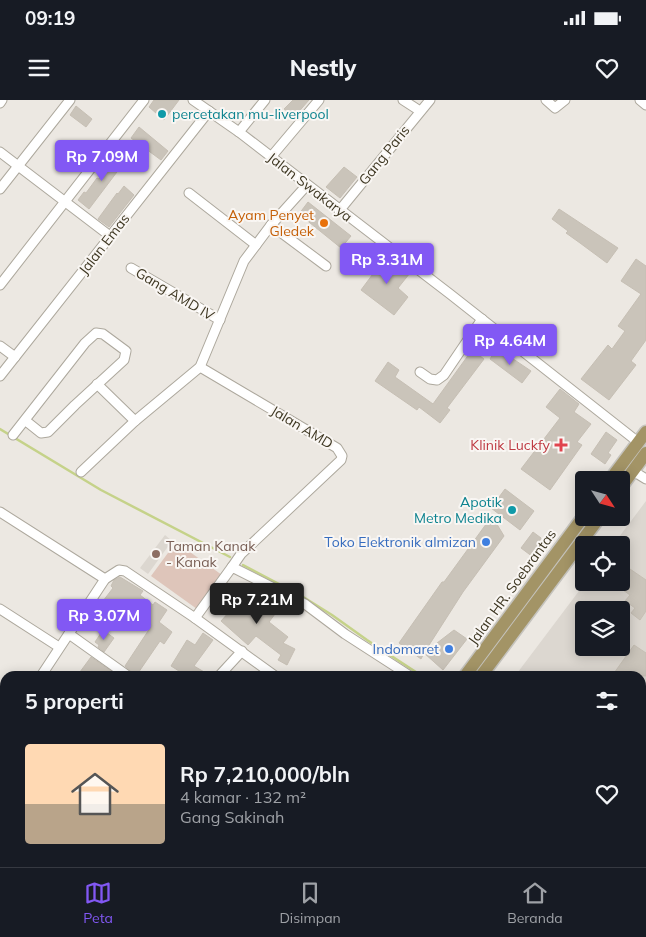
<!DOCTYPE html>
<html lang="id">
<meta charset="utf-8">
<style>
body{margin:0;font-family:Mulish,sans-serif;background:#20242c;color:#f1f3f6;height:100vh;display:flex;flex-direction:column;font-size:19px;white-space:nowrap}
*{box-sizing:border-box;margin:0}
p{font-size:16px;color:#9ea1a6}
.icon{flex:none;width:28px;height:28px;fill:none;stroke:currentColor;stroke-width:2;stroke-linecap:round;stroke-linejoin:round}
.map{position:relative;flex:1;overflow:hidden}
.side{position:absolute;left:0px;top:571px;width:646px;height:196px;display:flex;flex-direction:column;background:#171b24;border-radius:15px 15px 0 0;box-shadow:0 2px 12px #0003}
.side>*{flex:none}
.needle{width:32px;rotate:126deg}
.buttons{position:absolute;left:575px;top:371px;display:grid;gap:10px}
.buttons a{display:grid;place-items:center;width:55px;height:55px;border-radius:5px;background:#171b24;box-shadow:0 2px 12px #0003;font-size:25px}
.price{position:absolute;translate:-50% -42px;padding:0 11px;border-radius:5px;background:#8258f4;color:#fff;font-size:16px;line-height:32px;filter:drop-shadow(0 1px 2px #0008)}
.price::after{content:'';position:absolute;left:50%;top:30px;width:15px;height:11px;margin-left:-8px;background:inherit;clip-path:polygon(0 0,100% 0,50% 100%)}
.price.active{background:#222;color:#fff}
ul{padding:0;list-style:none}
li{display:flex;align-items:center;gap:15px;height:125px;padding:0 25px}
li span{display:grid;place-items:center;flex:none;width:140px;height:100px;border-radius:5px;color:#555}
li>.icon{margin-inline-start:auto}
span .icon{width:60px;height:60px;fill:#fffc;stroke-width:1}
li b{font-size:21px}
h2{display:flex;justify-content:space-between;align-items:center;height:60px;padding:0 25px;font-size:21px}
.status{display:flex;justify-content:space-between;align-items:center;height:35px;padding:0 25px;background:#171b24;direction:ltr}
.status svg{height:14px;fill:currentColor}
header{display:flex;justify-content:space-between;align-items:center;height:65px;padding:0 25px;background:#171b24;font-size:22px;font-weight:800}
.tabs{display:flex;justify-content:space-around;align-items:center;height:70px;border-top:1px solid #363941;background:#171b24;font-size:14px;color:#9ea1a6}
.tabs a{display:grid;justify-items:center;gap:2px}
.tabs .active{color:#8258f4}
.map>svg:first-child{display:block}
</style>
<div class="status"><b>09:19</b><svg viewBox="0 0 49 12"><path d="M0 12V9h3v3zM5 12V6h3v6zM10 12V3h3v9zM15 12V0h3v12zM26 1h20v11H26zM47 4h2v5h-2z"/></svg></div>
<header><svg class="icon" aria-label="menu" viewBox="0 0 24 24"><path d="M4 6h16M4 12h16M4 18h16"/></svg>Nestly<svg class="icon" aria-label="heart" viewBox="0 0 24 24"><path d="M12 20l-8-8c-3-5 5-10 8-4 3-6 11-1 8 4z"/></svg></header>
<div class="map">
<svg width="646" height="767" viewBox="0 0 646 767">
<rect width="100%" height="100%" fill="#ece8e2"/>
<!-- built -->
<g fill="#dcd7d0" fill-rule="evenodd">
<path d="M646 401V767H630L623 763 641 762V576H515L585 483 621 482V445H613ZM584 510H621V548H584Z"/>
<path d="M165 435 172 441 148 474 140 468Z"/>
<path d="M426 762H487V763L484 767H422Z"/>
<path d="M496 762H606L612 767H493Z"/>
<path d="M84 763 212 762 218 767H81Z"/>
</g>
<!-- green -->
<path fill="#dec5ba" d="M176 442 222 475 197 509 151 476Z"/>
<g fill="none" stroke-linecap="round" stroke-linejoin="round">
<!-- stream -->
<g stroke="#c5d289" stroke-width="2.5">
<path d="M0 329 101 390 230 457"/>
<path d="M243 465 300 495 332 515 367 540 422 576"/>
</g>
</g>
<!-- building -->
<g fill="#cac4ba" stroke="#c6bfb4">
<path d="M154 0H179L164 20 149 7Z"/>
<path d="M293 0H309L295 16 284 9Z"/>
<path d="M76 6 92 19 86 27 70 15Z"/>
<path d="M139 27 168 51 161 60 131 38Z"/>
<path d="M117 54 126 60 89 109 78 100 84 92 86 93 97 78 99 79Z"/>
<path d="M344 67 357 77 340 98 326 87Z"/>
<path d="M124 86 134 95 109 127 98 119 117 93 118 94Z"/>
<path d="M308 102 351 136 341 148 299 114Z"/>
<path d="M559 109 618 148 607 163 580 143 566 133 568 131 552 119Z"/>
<path d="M387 155 410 173 398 188 408 197 394 215 361 190Z"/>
<path d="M636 159 646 166V240L631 261 636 265 609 300 581 279 608 245 612 249 625 231 618 226 641 194 621 181Z"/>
<path d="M497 248 531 271 522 283 490 259Z"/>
<path d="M472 250 484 259 447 308 450 310 440 323 419 307 417 310 375 281 388 262 399 270 395 277 433 304Z"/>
<path d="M560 289 579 304 574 312 591 324 577 342 582 345 550 390 521 369 560 318 546 307Z"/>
<path d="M606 332 617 340 608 353 611 355 605 364 591 354Z"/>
<path d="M505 389 534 411 520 430 491 408Z"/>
<path d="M492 416 504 436 463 492 424 553 454 530 467 539 443 570 424 553 421 559 399 543 442 482H444Z"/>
<path d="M533 432 541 438 539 442 542 444 533 457 521 448Z"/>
<path d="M627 467 646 480V511L640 520 631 513 635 508 625 501 630 495 612 482H621V474Z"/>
<path d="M120 477 143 491 140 495 153 505 155 502 167 510 159 522 172 532 164 544 160 541 136 576 125 566 152 525 138 516 137 517 121 505 107 523 93 514 113 488 111 486 114 480Z"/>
<path d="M249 490 275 514 269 522 288 537 283 543 295 549 287 565 278 560 281 555 256 536 248 545 221 521Z"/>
<path d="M103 530 114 538 104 552 98 547 99 545 95 542Z"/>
<path d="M203 533 213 540 194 566 211 576H187L171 566 187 540 195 545Z"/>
<path d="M634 545 646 553V576H612Z"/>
<path d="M91 557 118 576H77Z"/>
</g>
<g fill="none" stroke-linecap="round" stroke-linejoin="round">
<defs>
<g id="minor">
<path d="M193 0 239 32 450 194 638 342"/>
<path d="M403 0 420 11"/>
<path d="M546 0 555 8 565 0"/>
<path d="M640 0 646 5"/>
<path d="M0 3 2 0"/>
<path d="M239 32 265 0"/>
<path d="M0 52 110 136"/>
<path d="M271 57 319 0"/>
<path d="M0 89 70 0"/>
<path d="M189 93 256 145"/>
<path d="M339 111 430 0"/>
<path d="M271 125 326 166"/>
<path d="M131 168 220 220"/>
<path d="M0 185 144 0"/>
<path d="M0 246 15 257"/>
<path d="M200 267 337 348 342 356 341 360 241 454 232 467"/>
<path d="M420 272 430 279 437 280 444 275 482 219"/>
<path d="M0 276 209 11"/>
<path d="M97 284 135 321"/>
<path d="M13 335 85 243 96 233 103 234 126 251 124 260 75 305 48 332 41 333 26 321"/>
<path d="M633 371 646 379"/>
<path d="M81 372 135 321 200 267 244 161 271 125 307 85"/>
<path d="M0 412 105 479"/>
<path d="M0 509 59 547"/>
<path d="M195 518 232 467 305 504 345 534 410 576"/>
<path d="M69 534 128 576"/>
<path d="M41 576 105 479 119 470 125 471 195 518 275 576"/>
<path d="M219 576 242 551"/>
<path d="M0 642 5 634"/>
<path d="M612 762 619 767"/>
</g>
<g id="primary">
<path d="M610 380 646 332"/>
<path d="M621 387 646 353"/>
<path d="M465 576 584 416"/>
<path d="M481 576 599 418"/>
<path d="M325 767 328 762"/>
<path d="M340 767 343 762"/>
</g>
</defs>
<!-- minor casing -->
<use href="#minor" stroke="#ada89d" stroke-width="11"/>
<!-- primary casing -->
<use href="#primary" stroke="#c5c3bd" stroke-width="15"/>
<!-- minor -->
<use href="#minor" stroke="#fff" stroke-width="9"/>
<!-- primary -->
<use href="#primary" stroke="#a39466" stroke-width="12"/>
</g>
<!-- markers -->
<g fill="#0f9aa8" stroke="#f9f6f3" stroke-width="2">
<circle cx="162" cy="14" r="5"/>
<circle cx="512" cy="410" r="5"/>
</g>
<circle fill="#e8710a" stroke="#f9f6f3" stroke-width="2" cx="324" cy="123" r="5"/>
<path fill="#e0444e" stroke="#f9f6f3" stroke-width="2" d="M558.5 337.5h5v5h5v5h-5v5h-5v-5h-5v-5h5z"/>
<g fill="#3f7fe0" stroke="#f9f6f3" stroke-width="2">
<circle cx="486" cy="442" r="5"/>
<circle cx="449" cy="549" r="5"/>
</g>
<circle fill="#8d6e63" stroke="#f9f6f3" stroke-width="2" cx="156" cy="454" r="5"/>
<g text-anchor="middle" stroke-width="4" stroke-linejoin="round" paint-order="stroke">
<!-- culture labels -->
<g font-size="14" fill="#0d838f" stroke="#f9f6f3" text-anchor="start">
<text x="172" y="19">percetakan mu-liverpool</text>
<text x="502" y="407" text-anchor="end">Apotik<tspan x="502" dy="16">Metro Medika</tspan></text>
</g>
<!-- street labels -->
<g font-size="14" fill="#3e3722" stroke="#f9f6f3">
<text transform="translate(384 55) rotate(-51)" y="5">Gang Paris</text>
<text transform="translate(310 87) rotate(38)" y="5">Jalan Swakarya</text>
<text transform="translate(104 144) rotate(-52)" y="5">Jalan Emas</text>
<text transform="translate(175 194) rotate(31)" y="5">Gang AMD IV</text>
<text transform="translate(302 327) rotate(31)" y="5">Jalan AMD</text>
<text transform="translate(512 487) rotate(-54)" y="5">Jalan HR. Soebrantas</text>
</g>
<!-- food labels -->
<g font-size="14" fill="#c56008" stroke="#f9f6f3" text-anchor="end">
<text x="314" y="120">Ayam Penyet<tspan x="314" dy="16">Gledek</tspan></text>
</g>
<!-- health labels -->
<g font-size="14" fill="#be3a42" stroke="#f9f6f3" text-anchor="end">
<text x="550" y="350">Klinik Luckfy</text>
</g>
<!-- shop labels -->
<g font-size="14" fill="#366cbe" stroke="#f9f6f3" text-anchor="end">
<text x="476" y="447">Toko Elektronik almizan</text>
<text x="439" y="554">Indomaret</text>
</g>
<!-- education labels -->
<g font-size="14" fill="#785e54" stroke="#f9f6f3" text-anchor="start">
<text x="166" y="451">Taman Kanak<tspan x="166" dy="16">- Kanak</tspan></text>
</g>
</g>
</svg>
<div class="buttons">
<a><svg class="needle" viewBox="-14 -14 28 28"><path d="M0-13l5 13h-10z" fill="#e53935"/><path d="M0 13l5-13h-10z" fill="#9ea1a6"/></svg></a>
<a><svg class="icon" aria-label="locate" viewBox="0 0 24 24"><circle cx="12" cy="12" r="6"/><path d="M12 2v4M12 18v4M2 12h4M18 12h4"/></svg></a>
<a><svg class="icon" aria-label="layers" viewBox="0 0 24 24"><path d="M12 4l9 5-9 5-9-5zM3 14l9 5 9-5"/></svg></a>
</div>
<b class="price" style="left:102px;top:82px">Rp 7.09M</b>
<b class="price" style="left:387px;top:185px">Rp 3.31M</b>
<b class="price" style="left:510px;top:266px">Rp 4.64M</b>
<b class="price active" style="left:257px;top:525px">Rp 7.21M</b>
<b class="price" style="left:104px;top:541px">Rp 3.07M</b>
<section class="side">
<h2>5 properti<svg class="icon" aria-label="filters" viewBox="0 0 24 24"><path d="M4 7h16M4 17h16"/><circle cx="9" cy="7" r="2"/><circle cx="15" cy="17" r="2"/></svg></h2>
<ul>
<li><span style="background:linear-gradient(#ffd9b3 60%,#b9a48a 0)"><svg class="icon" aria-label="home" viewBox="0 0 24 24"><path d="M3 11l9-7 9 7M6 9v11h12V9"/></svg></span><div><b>Rp 7,210,000/bln</b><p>4 kamar · 132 m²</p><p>Gang Sakinah</p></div><svg class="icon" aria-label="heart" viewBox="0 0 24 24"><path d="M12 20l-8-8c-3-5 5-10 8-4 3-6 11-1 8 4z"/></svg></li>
</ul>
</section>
</div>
<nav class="tabs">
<a class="active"><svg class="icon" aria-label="map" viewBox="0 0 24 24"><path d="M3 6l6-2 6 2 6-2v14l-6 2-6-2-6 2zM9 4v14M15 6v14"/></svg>Peta</a>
<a><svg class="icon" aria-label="saved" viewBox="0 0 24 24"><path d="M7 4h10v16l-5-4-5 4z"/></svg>Disimpan</a>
<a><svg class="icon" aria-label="home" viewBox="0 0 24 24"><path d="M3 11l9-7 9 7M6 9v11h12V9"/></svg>Beranda</a>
</nav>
